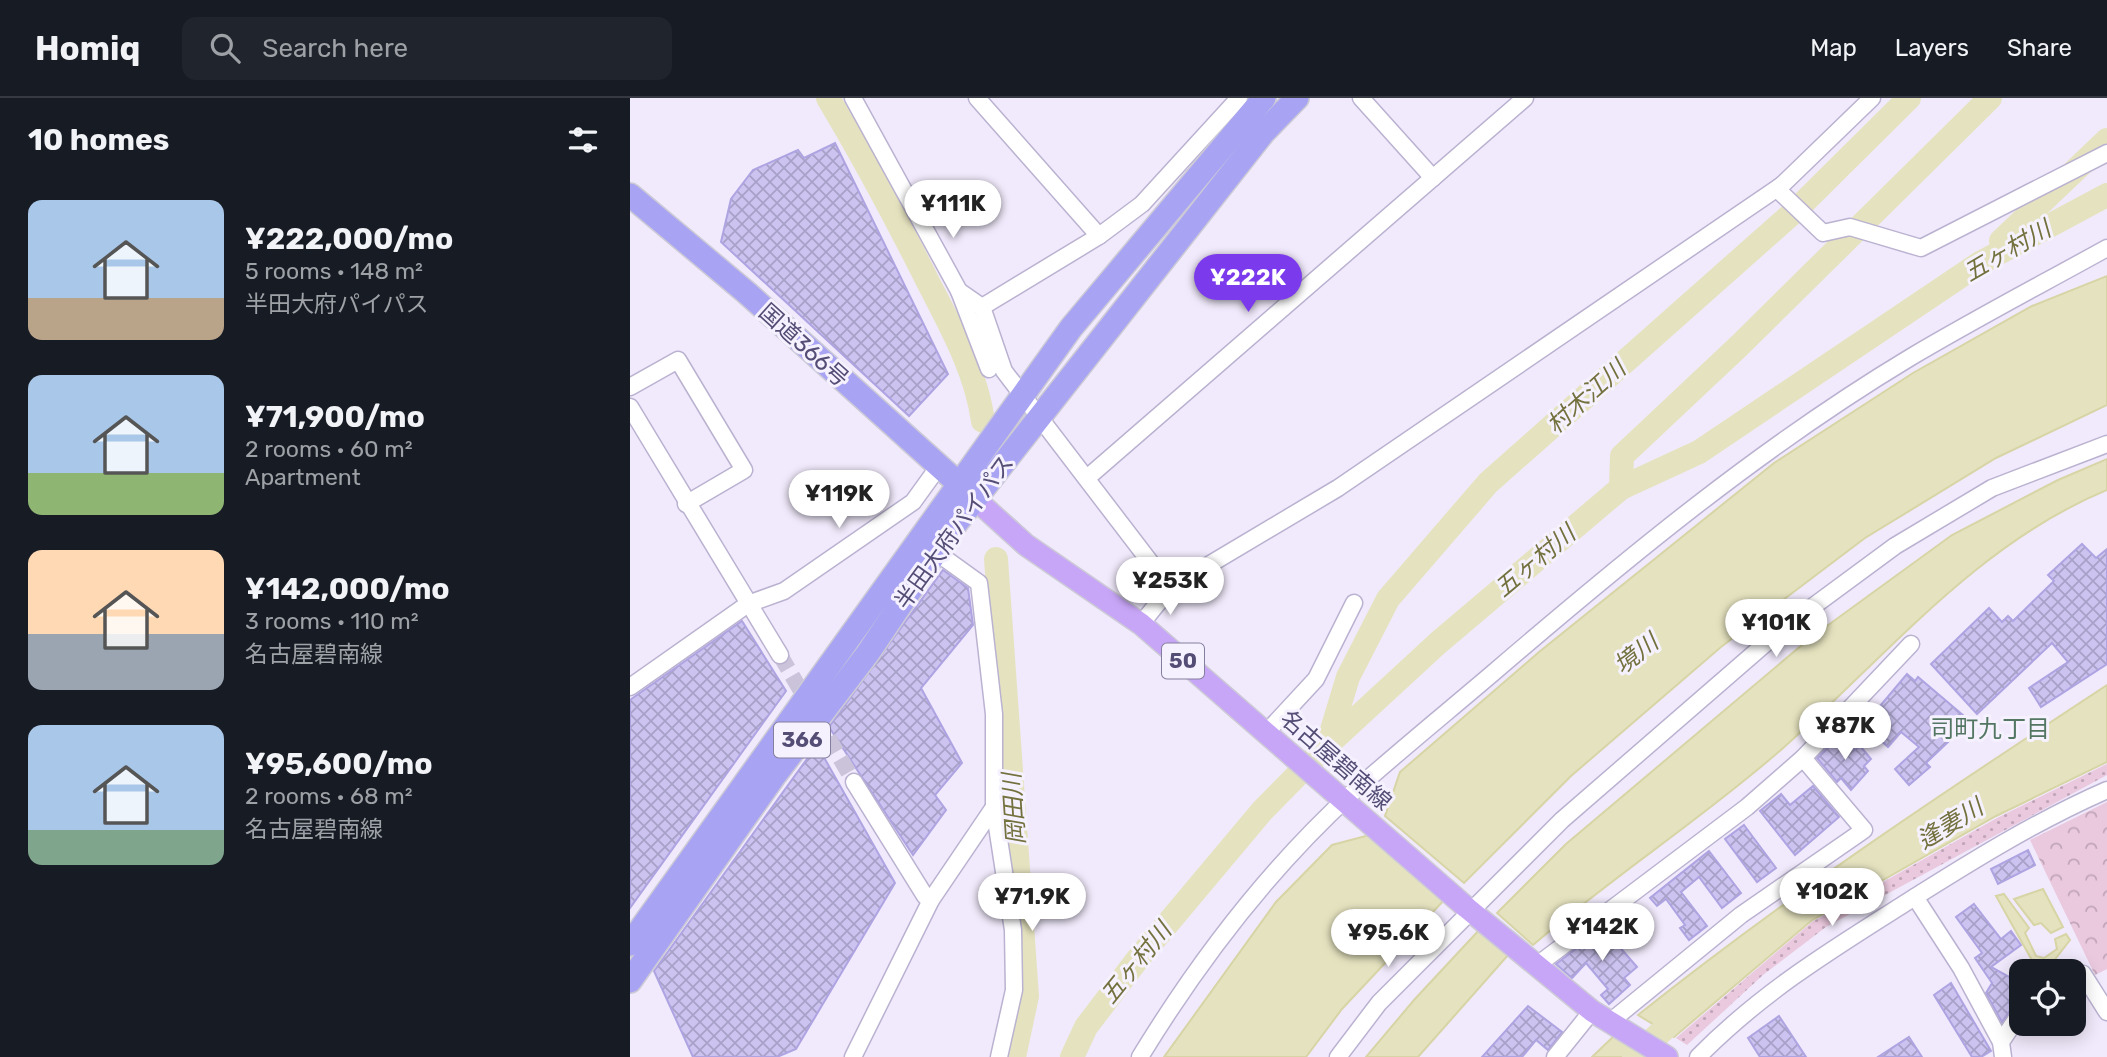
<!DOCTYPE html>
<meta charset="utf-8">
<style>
body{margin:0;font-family:Rubik,"Noto Sans JP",sans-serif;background:#20242c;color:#f1f3f6;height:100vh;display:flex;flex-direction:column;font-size:26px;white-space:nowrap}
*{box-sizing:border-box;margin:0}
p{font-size:23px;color:#9ea1a6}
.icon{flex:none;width:38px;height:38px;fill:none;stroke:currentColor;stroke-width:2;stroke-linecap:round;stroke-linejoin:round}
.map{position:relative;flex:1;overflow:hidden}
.panel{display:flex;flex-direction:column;background:#171b24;width:630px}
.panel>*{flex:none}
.buttons{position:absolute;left:1379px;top:861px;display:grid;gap:14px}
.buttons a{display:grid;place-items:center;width:77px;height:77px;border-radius:14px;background:#171b24;box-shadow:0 4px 18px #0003;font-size:35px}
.price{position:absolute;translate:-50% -60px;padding:0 16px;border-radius:24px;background:#fff;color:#222;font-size:23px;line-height:46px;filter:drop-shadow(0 2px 4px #0008)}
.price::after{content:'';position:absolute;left:50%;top:42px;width:21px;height:16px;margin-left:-10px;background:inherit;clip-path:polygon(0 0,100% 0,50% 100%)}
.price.active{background:#7c3aed;color:#fff}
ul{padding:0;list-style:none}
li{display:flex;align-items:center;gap:21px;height:175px;padding:0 28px}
li span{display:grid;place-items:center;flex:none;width:196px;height:140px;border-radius:14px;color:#555}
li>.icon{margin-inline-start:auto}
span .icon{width:84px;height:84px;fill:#fffc;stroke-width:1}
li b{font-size:30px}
h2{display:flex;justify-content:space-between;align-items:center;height:84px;padding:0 28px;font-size:30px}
header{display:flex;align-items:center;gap:42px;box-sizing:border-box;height:98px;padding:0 35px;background:#171b24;border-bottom:2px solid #363941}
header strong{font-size:33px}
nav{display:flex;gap:38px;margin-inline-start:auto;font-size:24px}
.search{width:490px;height:63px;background:#20242c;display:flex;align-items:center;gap:18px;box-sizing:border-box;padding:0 24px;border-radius:14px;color:#9ea1a6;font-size:26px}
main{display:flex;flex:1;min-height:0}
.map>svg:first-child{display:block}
</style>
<header>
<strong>Homiq</strong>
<div class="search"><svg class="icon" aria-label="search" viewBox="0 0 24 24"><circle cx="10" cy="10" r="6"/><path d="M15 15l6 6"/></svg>Search here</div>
<nav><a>Map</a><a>Layers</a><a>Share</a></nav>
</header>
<main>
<section class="panel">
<h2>10 homes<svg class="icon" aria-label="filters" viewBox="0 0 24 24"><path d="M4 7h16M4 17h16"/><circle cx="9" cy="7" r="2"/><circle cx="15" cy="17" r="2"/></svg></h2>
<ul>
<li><span style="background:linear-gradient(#a9c7e8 70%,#b9a48a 0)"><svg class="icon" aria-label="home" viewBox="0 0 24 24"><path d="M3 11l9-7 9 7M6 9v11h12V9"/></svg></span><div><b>¥222,000/mo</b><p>5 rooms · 148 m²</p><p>半田大府パイパス</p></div></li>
<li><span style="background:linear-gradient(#a9c7e8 70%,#8fb573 0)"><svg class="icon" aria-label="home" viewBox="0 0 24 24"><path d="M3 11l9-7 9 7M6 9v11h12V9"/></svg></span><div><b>¥71,900/mo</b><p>2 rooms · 60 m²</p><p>Apartment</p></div></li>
<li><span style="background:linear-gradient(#ffd9b3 60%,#9aa5b1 0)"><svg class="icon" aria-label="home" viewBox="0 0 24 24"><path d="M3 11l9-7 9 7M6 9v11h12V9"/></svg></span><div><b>¥142,000/mo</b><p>3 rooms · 110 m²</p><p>名古屋碧南線</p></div></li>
<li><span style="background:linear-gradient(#a9c7e8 75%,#7fa58c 0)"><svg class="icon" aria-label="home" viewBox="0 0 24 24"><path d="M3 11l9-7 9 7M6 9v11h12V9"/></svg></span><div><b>¥95,600/mo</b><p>2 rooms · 68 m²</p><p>名古屋碧南線</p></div></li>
</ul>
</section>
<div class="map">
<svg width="1477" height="959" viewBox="0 0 1477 959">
<defs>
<pattern id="grass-dots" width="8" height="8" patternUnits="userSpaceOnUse" patternTransform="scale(1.75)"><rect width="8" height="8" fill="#eac8dd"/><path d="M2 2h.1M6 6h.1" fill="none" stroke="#c0a5b8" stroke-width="1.8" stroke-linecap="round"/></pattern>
<pattern id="forest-crowns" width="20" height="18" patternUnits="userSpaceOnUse" patternTransform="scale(1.75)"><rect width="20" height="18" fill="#eac8dd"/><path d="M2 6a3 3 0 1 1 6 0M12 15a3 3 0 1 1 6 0" fill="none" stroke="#c0a5b8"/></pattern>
<pattern id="building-cross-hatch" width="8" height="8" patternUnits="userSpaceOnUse" patternTransform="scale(1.75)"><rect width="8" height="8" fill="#ccc3f0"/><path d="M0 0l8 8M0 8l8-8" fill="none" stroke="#a8a1c7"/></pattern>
</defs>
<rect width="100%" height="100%" fill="#f1eafc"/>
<!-- grass -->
<path fill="url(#grass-dots)" d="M1477 666V677L1196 829 1133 877 1057 947 1046 940 1182 824 1367 720Z"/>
<!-- forest -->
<path fill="url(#forest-crowns)" d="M1477 704V871L1465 877 1400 742Z"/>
<!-- water -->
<g fill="#e5e3bf" stroke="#d7d4a5" stroke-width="2">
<path d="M1477 178V307L1366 360 1235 440 1091 549 941 678 834 785 755 718 770 674 909 554 1144 365 1283 275 1402 208Z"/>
<path d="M1477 361V392C1346 446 1256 559 1152 651 1072 721 983 778 903 847L867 815 936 746 1179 541 1322 437 1428 382Z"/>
<path d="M1477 587V664L1366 718 1181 823 1044 939 1008 917C1158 797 1317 692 1477 587Z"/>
<path d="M743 736 816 800 712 911 676 959H534L646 804 702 747Z"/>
<path d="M1413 791 1433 829 1421 835 1411 825 1404 827 1384 801Z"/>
<path d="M1374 796 1399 830 1395 835 1406 858 1414 860 1427 851 1425 841 1436 836 1440 842 1416 873H1408L1366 798Z"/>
<path d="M851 830 879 856 788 959H736L784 902Z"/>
<path d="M987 935 1020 959H962Z"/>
</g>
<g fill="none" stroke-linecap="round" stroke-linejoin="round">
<!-- river -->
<g stroke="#e5e3bf" stroke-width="24">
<path d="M198 0C234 60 267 122 298 184 321 229 346 273 353 323"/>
<path d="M1371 143 1477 42"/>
<path d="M991 390 992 358 1110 247 1360 0"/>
<path d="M366 461 397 898 384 959"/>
<path d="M698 645 718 579 758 501 858 385 1166 112 1279 0"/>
<path d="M442 959 456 929 507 862 632 713 692 652 808 545 991 390 1069 354 1350 165 1477 97"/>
<path d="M1004 959 1058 909"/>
</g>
</g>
<!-- building -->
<g fill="url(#building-cross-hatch)" stroke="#afa4e2" stroke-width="2">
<path d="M205 45 318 276 279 318 91 144 101 101 123 72 168 52 174 60Z"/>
<path d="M1452 446 1466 460 1477 451V566L1411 609 1399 590 1438 564 1422 545 1347 616 1301 566 1359 510 1372 524 1378 518 1383 523 1424 483 1418 477Z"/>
<path d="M313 472 338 490 343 527 291 590 332 665 305 697 316 712 283 757 199 629Z"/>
<path d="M112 523 156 593 0 810V602Z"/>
<path d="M1277 576 1285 583 1288 579 1340 623 1296 665 1300 669 1279 687 1265 671 1289 649 1271 634 1258 649 1231 624 1245 614Z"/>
<path d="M1211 636 1225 652 1230 648 1241 661 1234 668 1238 673 1221 692 1211 680 1207 684 1187 660Z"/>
<path d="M187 647 265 785 166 951 147 959H63L24 873Z"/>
<path d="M1183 688 1209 719 1165 757 1130 713 1151 696 1160 707Z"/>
<path d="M1114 727 1146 770 1127 784 1095 741Z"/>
<path d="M1398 752 1405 767 1368 786 1361 771Z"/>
<path d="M1079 753 1111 795 1092 810 1069 779 1051 794 1077 828 1059 842 1050 830 1055 827 1036 801 1027 808 1020 800Z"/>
<path d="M1344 806 1371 841 1381 833 1391 847 1361 869 1390 885 1379 905 1384 907 1372 924 1356 895 1362 885 1345 860 1352 855 1326 819Z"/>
<path d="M976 828 982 836 980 838 1007 869 994 880 1000 887 979 906 971 897 978 891 956 865 942 880 926 866Z"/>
<path d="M1321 885 1361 953 1351 959H1342L1304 897Z"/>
<path d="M898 908 932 934 918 952 906 942 892 959H852Z"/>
<path d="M1149 918 1176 959H1130L1118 940Z"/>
<path d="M1279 939 1292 959H1248Z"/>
</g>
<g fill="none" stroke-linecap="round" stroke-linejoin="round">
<!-- minor-tunnel -->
<path stroke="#cac3da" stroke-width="16" stroke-dasharray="16 8" stroke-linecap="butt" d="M150 557 224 684"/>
<defs>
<g id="minor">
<path d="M223 0 329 193 352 209 374 273 540 490"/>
<path d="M347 0 469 138 512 106 609 0"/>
<path d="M731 0 803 80"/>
<path d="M1152 87 1147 91 1193 135 1220 129 1291 150 1477 55"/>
<path d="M329 193 359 271"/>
<path d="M352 209 469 138"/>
<path d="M0 289 48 262 114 372 56 406"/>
<path d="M0 309 150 557"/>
<path d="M457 380 895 0"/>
<path d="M299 449 349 485 364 616V709L383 832 384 892 369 959"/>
<path d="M511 526 540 490 708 390 1152 87 1242 0"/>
<path d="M0 589 118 506 154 493 283 404 309 368"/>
<path d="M635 636 686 581 724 505"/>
<path d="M224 684 295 798 301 802"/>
<path d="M1285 799 1331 870 1371 944"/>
<path d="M906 868 1117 709 1173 660 1281 546"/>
<path d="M1444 879 1453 876 1477 914"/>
<path d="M980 924 1111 817 1234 732 1173 660"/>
<path d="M223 959 301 802 364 709"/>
<path d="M510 959C568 864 639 771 722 695 768 654 816 615 863 575 996 461 1131 349 1281 259 1345 221 1412 186 1477 150"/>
<path d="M708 959 749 905 932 722 1151 532 1265 448 1362 390 1477 346"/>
<path d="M925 959 962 913"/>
<path d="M1068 959C1132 894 1201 852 1277 804 1342 763 1406 723 1477 692"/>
<path d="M1373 959 1371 944 1391 914"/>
</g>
<path id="major" d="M345 401 396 447 511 526 837 810 962 913 1037 959"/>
<g id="highway">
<path d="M0 97 117 195 339 395"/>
<path d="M0 846 441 230 634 0"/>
<path d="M0 883 145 677 238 555 320 433 633 35 667 0"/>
</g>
</defs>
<!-- minor casing -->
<use href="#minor" stroke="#bab2d0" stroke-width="19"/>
<!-- major casing -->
<use href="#major" stroke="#cccad6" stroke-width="24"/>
<!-- highway casing -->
<use href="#highway" stroke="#cccad6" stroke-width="26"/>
<!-- minor -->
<use href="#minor" stroke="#fff" stroke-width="16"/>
<!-- major -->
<use href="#major" stroke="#c8a6f7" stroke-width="21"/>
<!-- highway -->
<use href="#highway" stroke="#a8a4f3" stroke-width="23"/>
</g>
<g text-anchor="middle" stroke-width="6" stroke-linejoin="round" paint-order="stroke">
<!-- shield labels -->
<g fill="#f6f1fe" stroke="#857f9f" stroke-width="2">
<rect x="532" y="545.5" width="42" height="35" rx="5"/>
<rect x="144" y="624.5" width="56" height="35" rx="5"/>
</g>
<g font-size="21" font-weight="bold" fill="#544e76">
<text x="553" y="570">50</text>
<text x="172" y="649">366</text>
</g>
<!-- street labels -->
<g font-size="23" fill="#544e76" stroke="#f6f1fe">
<text transform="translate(174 247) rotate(42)" y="8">国道366号</text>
<text transform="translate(324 434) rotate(-54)" y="8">半田大府パイパス</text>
<text transform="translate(706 662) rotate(41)" y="8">名古屋碧南線</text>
</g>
<!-- water labels -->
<g font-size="24" font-style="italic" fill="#73713e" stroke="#f6f1fe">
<text transform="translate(1377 153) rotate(-30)" y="8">五ヶ村川</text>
<text transform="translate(956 299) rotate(-42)" y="8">村木江川</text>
<text transform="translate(905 463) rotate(-40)" y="8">五ヶ村川</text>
<text transform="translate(1006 556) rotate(-38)" y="8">境川</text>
<text transform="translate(384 711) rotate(-94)" y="8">岡田川</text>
<text transform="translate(1320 726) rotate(-32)" y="8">逢妻川</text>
<text transform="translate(506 865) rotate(-51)" y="8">五ヶ村川</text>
</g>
<!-- neighbourhood labels -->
<g font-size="24" fill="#547764" stroke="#f6f1fe">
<text x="1360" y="639">司町九丁目</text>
</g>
</g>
</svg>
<div class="buttons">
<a><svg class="icon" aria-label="locate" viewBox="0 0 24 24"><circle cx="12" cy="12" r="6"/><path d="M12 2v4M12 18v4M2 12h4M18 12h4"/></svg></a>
</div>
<b class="price" style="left:323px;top:142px">¥111K</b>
<b class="price active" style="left:618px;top:216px">¥222K</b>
<b class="price" style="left:209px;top:432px">¥119K</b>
<b class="price" style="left:540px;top:519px">¥253K</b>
<b class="price" style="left:1146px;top:561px">¥101K</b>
<b class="price" style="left:1215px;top:664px">¥87K</b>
<b class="price" style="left:1202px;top:830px">¥102K</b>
<b class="price" style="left:402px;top:835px">¥71.9K</b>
<b class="price" style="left:972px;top:865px">¥142K</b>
<b class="price" style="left:758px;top:871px">¥95.6K</b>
</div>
</main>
